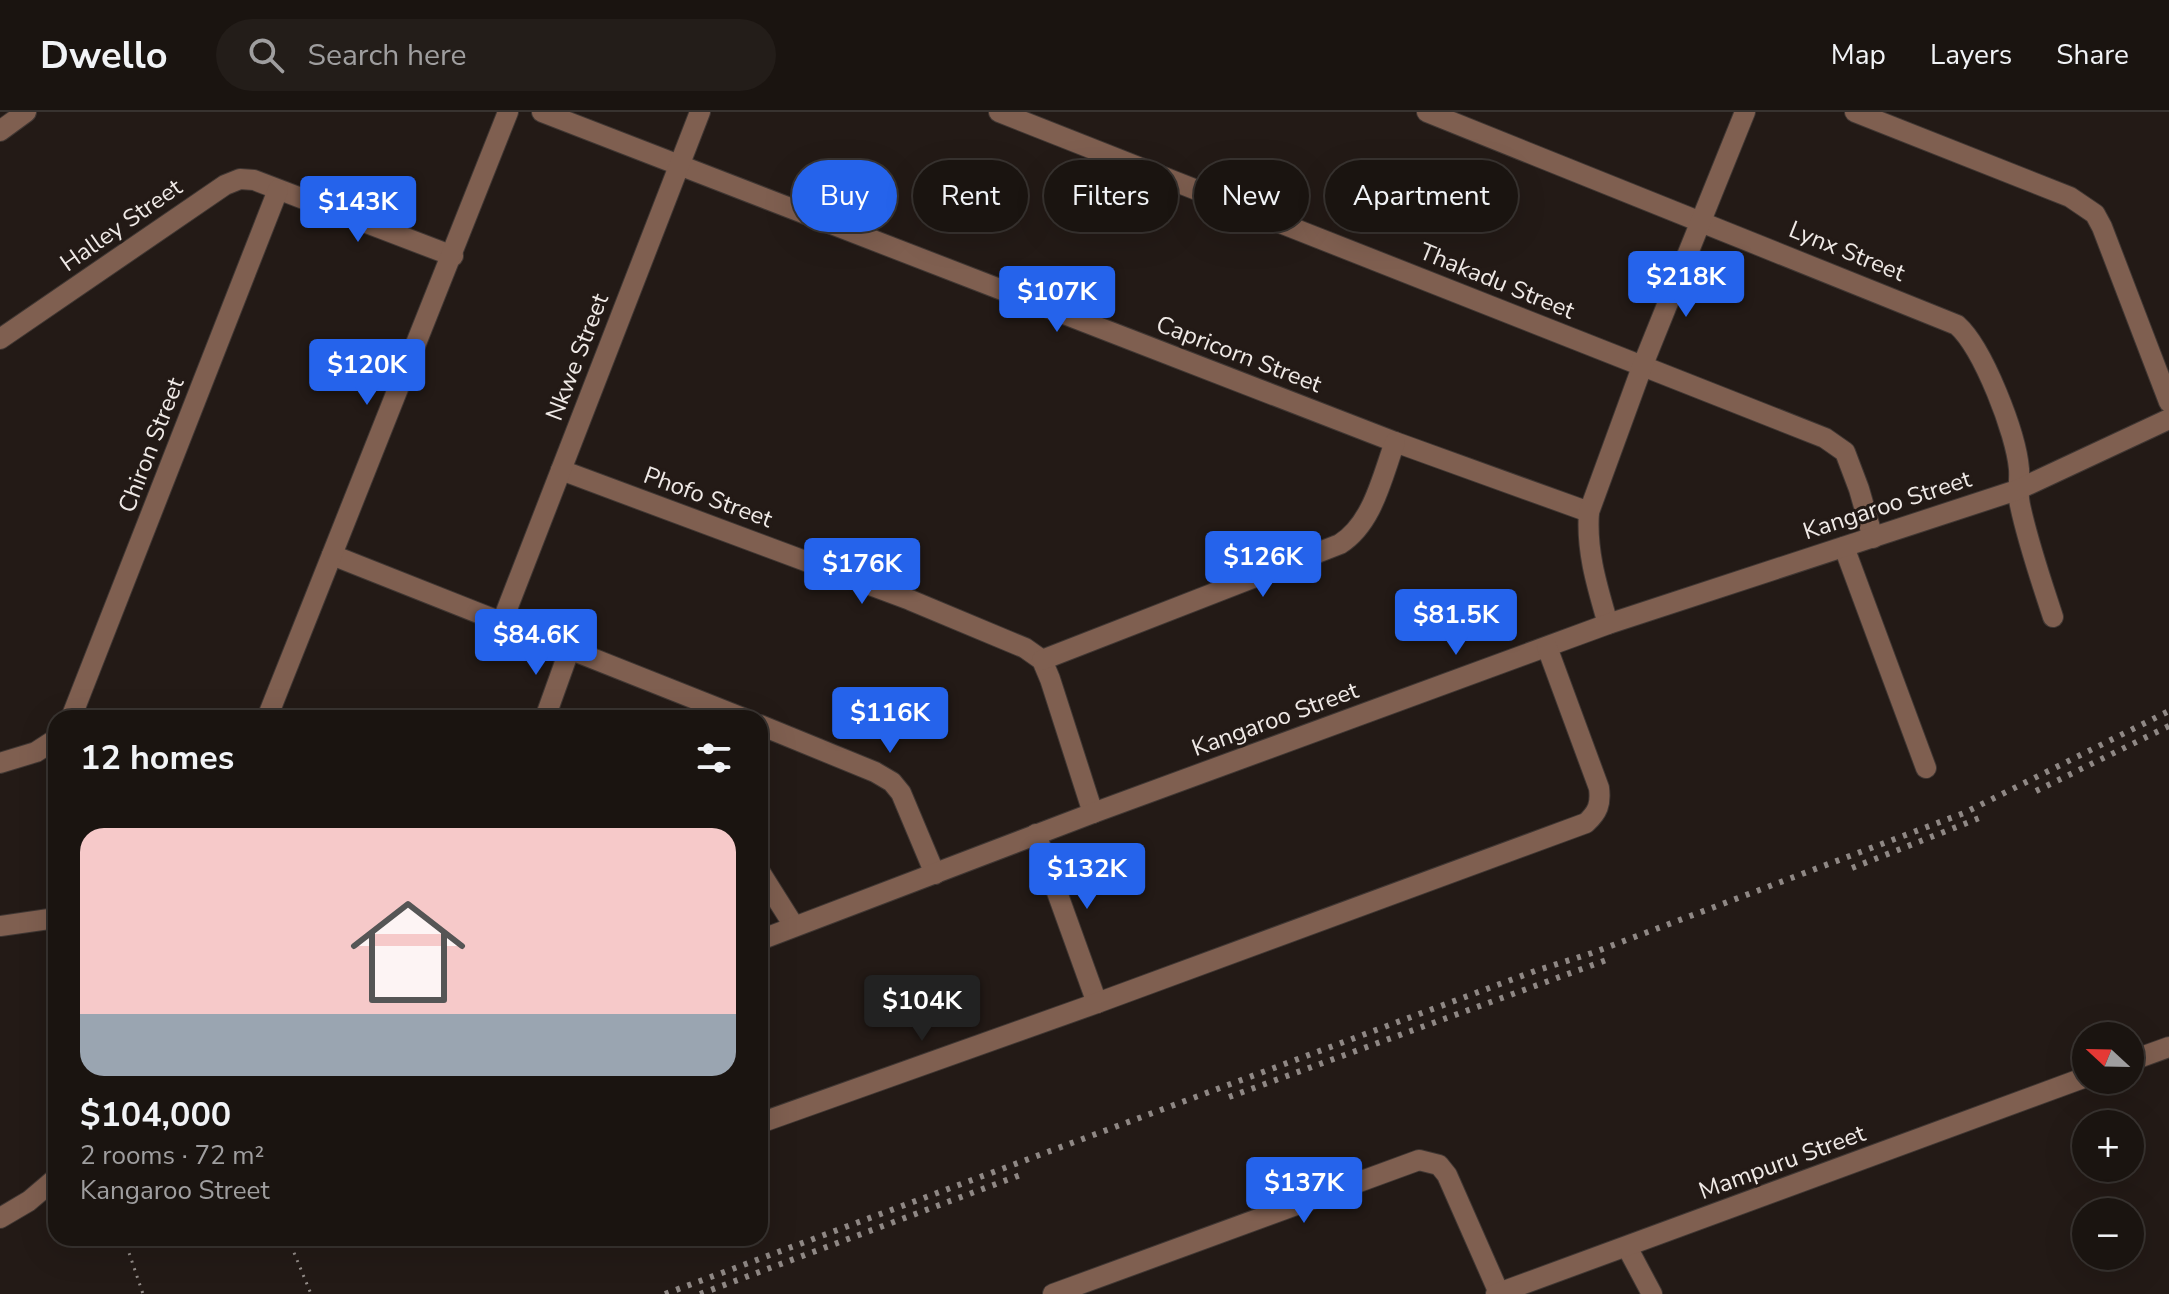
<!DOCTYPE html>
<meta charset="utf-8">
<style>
body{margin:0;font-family:"Nunito Sans",sans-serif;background:#231d19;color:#f1f3f6;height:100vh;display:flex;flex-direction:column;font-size:30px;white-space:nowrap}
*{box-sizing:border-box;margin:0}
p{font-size:26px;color:#9f9e9f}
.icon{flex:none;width:44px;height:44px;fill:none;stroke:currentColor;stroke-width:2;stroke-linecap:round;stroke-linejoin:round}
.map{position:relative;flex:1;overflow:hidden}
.panel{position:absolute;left:48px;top:598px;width:720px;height:536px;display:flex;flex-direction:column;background:#1a1410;border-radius:24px;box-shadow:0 8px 32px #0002,0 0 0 2px #383330}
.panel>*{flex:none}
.banner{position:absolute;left:792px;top:48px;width:760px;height:72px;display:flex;gap:16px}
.needle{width:52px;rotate:292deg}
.tools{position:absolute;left:2072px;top:910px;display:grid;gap:16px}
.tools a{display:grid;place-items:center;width:72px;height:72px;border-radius:50%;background:#1a1410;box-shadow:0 8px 32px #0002,0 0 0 2px #383330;font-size:40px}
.price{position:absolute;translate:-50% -68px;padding:0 18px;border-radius:8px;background:#2563eb;color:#fff;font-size:26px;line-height:52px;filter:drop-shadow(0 2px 4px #0008)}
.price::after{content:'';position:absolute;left:50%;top:48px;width:24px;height:18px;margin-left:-12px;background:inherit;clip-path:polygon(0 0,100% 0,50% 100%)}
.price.selected{background:#222;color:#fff}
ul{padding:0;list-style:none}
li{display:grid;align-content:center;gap:16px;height:424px;padding:0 32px}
li span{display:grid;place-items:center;height:248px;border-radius:24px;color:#555}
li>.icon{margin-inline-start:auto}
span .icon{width:144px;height:144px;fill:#fffc;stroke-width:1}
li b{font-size:34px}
h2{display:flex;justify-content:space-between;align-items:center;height:96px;padding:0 32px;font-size:34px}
.pill{padding:0 28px;border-radius:36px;background:#1a1410;box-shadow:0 8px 32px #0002,0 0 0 2px #383330;font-size:28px;line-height:72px}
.pill.selected{background:#2563eb;color:#fff}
header{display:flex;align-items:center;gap:48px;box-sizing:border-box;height:112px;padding:0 40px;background:#1a1410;border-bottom:2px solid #383330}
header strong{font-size:38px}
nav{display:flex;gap:44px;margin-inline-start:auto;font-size:28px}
.search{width:560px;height:72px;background:#231d19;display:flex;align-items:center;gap:20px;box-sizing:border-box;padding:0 28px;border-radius:44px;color:#9f9e9f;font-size:30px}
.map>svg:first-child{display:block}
</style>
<header>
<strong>Dwello</strong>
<div class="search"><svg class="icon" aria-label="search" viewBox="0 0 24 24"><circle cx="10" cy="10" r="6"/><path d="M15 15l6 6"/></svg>Search here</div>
<nav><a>Map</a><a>Layers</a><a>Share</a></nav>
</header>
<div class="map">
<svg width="2169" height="1182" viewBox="0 0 2169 1182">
<rect width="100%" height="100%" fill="#231a16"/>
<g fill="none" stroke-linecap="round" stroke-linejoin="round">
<defs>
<g id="street">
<path d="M542 0 1395 330 1589 400"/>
<path d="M999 0 1825 326 1845 340 1859 377 1873 426"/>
<path d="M1427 0 1957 213C1983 236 2016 321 2019 357 2020 370 2017 380 2020 393 2028 431 2041 468 2053 505"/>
<path d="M1855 0 2070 85 2095 102 2102 115 2169 290"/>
<path d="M0 19 26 0"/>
<path d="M0 227 225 73 240 67 254 68 453 144"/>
<path d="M561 358 910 488 1025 536 1042 548 1050 567 1093 701"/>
<path d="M1844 435 1926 656"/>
<path d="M332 443 743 606"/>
<path d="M502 510 700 0"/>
<path d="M1608 512C1597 474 1586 439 1589 400L1642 255 1745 0"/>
<path d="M1042 548 1340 432C1373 411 1382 365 1395 330"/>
<path d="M71 606 278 78"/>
<path d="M267 606C347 404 429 203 508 0"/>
<path d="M545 606 569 539"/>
<path d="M760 613 875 660 892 670 901 681 935 762"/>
<path d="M0 651 36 640 56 627"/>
<path d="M1036 722 1097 891"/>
<path d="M760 760 794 814"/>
<path d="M0 814 56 806"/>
<path d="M760 828 1093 701 1608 512 2017 378 2169 307"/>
<path d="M2130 949 2169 935"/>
<path d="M760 1011 1097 891 1586 711C1598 700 1601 692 1599 676L1547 535"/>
<path d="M0 1106 29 1089 56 1066"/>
<path d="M1627 1135 1652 1182"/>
<path d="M1053 1182 1419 1048 1439 1053 1447 1063 1499 1181"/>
<path d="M1496 1182 2086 965"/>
</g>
</defs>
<!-- street casing -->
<use href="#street" stroke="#403733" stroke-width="22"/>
<!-- path -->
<g stroke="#928b87" stroke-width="3" stroke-dasharray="2 6" stroke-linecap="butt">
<path d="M124 1126 143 1182"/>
<path d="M288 1126 311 1182"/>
</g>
<!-- street -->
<use href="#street" stroke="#7f5f50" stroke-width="20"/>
<!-- rail -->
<g stroke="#8f8885" stroke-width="6" stroke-dasharray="4 8" stroke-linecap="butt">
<path d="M2036 679 2169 614"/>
<path d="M1852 756 1982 705"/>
<path d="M1229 985 1612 846"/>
<path d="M665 1182 1535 859 1592 841 1964 701 2169 599"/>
<path d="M700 1182 1023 1062"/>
</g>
</g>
<g text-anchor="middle" stroke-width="6" stroke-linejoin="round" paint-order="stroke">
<!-- street labels -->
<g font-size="24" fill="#efe9e6" stroke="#231a16">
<text transform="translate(121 113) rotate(-35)" y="8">Halley Street</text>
<text transform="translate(1847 139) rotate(22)" y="8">Lynx Street</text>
<text transform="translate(1497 169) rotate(22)" y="8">Thakadu Street</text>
<text transform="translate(1239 242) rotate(21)" y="8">Capricorn Street</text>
<text transform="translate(577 245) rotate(-69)" y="8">Nkwe Street</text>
<text transform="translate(151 333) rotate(-69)" y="8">Chiron Street</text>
<text transform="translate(708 385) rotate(20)" y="8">Phofo Street</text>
<text transform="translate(1887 393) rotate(-18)" y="8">Kangaroo Street</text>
<text transform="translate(1275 607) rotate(-20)" y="8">Kangaroo Street</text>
<text transform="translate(1782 1050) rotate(-20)" y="8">Mampuru Street</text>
</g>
</g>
</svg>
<div class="tools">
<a><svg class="needle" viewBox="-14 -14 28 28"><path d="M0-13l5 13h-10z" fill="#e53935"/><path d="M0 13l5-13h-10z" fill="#9f9e9f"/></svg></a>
<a>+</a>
<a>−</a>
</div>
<b class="price" style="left:358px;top:132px">$143K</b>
<b class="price" style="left:1686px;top:207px">$218K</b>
<b class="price" style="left:1057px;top:222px">$107K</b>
<b class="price" style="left:367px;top:295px">$120K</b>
<b class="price" style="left:1263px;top:487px">$126K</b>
<b class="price" style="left:862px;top:494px">$176K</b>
<b class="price" style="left:1456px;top:545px">$81.5K</b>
<b class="price" style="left:536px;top:565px">$84.6K</b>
<b class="price" style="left:890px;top:643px">$116K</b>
<b class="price" style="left:1087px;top:799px">$132K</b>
<b class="price selected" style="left:922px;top:931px">$104K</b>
<b class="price" style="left:1304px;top:1113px">$137K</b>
<div class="banner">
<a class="pill selected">Buy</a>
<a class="pill">Rent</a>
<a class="pill">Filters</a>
<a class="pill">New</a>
<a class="pill">Apartment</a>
</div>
<section class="panel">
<h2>12 homes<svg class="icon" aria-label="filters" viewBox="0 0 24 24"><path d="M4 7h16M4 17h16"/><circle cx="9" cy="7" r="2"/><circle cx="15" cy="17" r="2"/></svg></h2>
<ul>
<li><span style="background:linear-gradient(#f6c9c9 75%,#9aa5b1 0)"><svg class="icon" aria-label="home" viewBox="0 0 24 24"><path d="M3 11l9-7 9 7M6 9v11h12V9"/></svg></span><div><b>$104,000</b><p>2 rooms · 72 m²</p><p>Kangaroo Street</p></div></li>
</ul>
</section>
</div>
